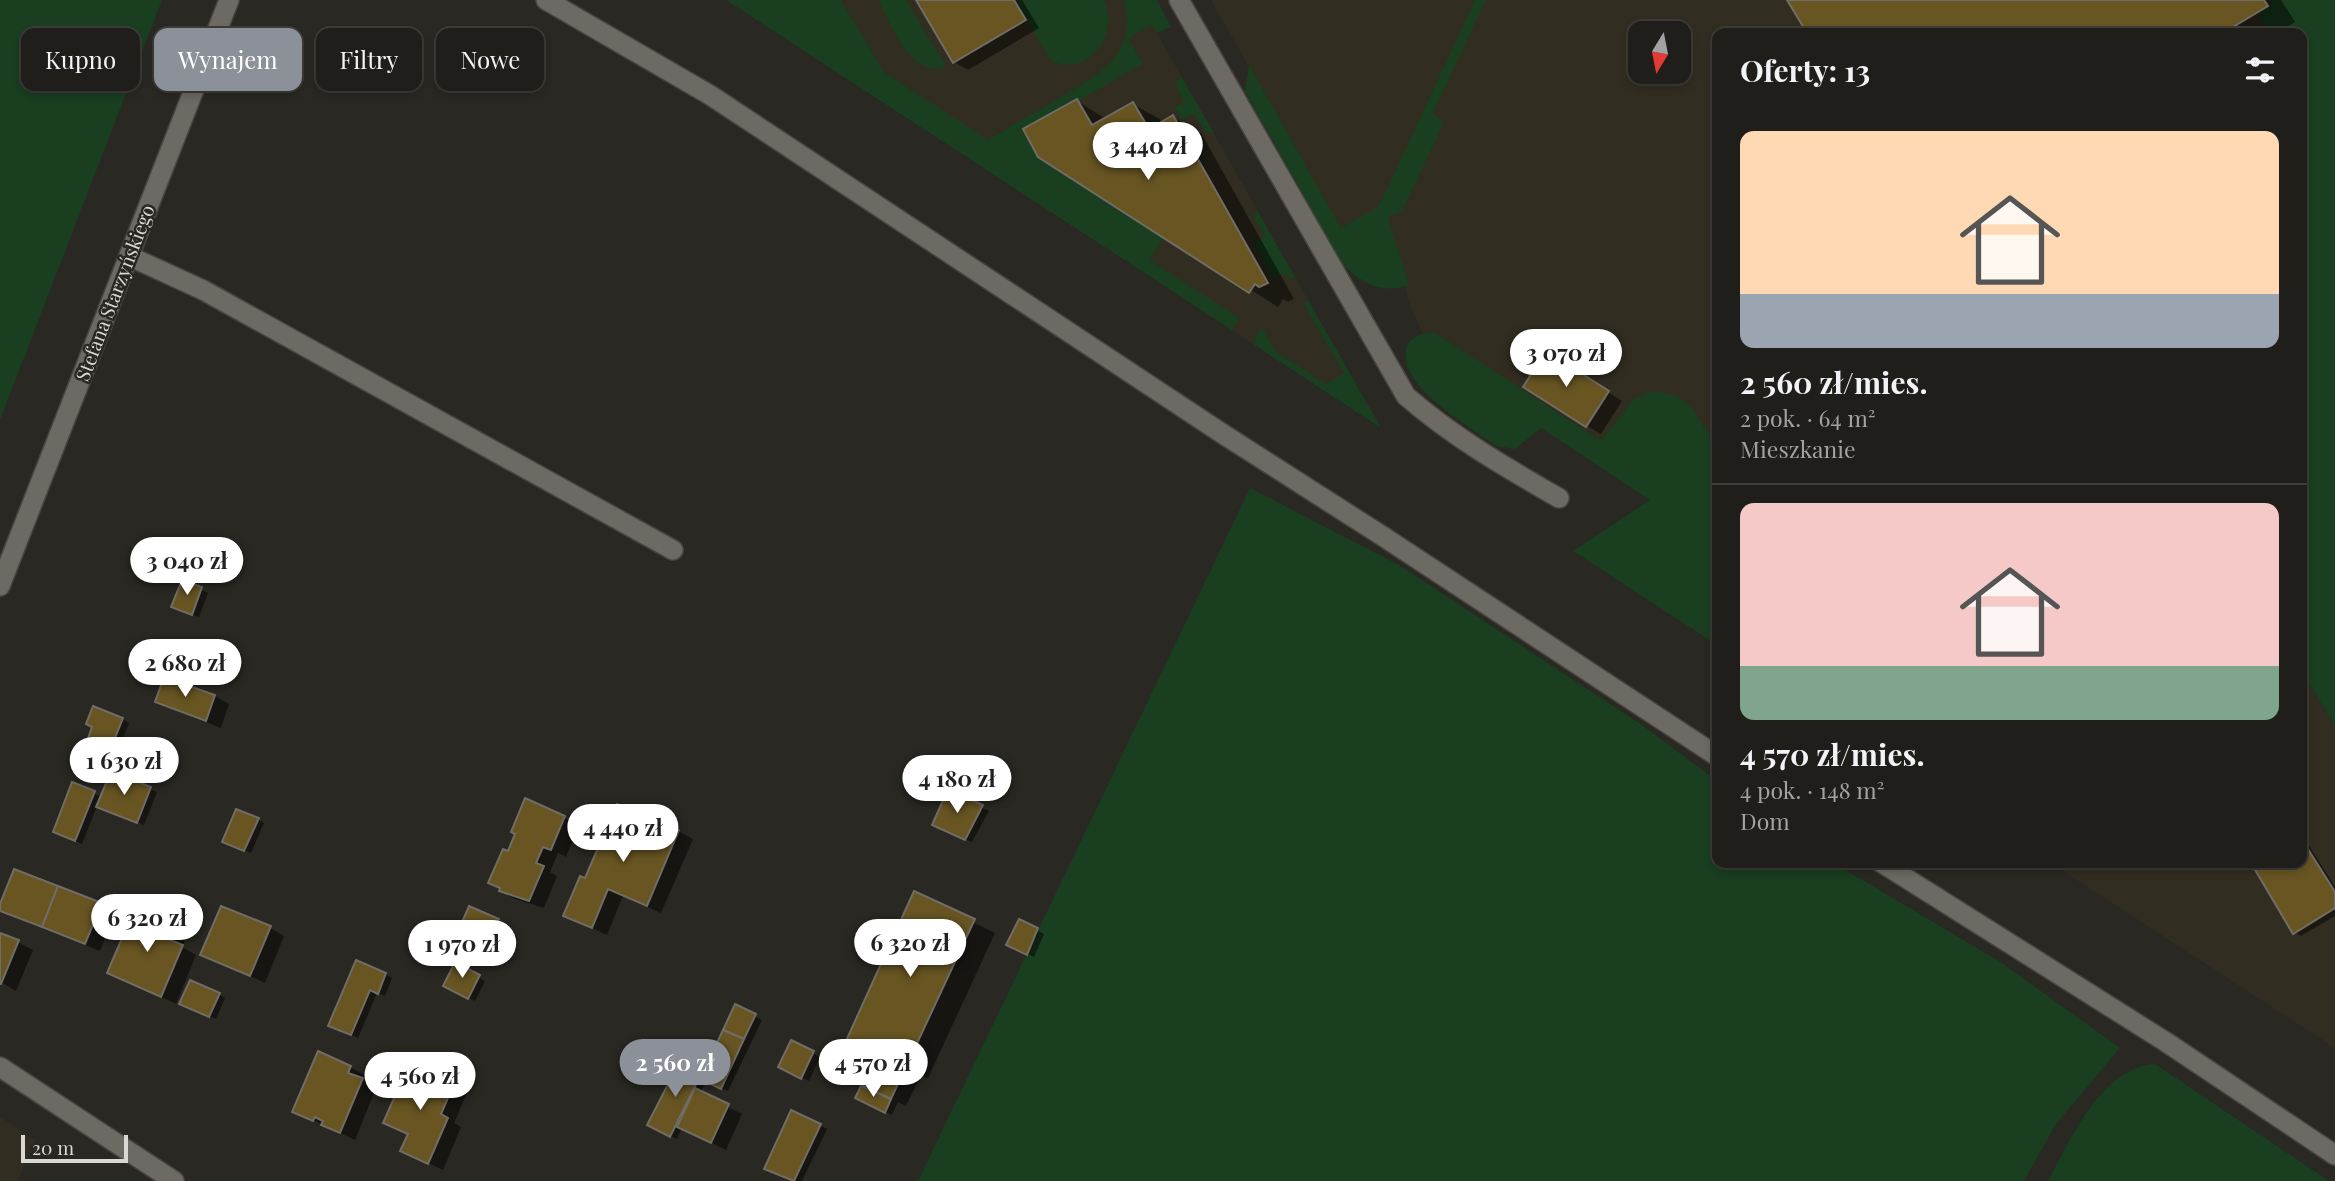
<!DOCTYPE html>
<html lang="pl">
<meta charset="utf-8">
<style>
body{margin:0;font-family:"Playfair Display",serif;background:#2d2b27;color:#f1f3f6;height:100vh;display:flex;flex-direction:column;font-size:26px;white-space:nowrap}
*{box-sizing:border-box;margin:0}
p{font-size:23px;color:#a2a2a2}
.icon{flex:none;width:38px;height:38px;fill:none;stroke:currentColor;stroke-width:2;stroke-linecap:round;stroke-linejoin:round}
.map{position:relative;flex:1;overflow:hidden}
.panel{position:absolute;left:1712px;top:28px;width:595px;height:840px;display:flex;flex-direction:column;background:#201e1a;border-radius:14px;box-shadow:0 4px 10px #0003,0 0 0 2px #3d3c39}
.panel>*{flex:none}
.hud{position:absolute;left:21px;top:28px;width:665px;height:63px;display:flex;gap:14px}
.needle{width:46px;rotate:190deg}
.tools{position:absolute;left:1628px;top:21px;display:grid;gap:14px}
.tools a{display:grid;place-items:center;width:63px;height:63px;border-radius:14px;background:#201e1a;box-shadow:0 4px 10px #0003,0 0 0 2px #3d3c39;font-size:35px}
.scale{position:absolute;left:21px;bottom:18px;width:107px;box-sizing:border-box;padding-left:7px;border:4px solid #dad8d4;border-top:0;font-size:19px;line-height:24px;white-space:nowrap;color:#dad8d4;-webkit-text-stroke:5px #2a2822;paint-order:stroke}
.price{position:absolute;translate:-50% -60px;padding:0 16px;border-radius:24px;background:#fff;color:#222;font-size:23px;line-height:46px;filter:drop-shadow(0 2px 4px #0008)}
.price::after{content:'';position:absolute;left:50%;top:42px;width:21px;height:16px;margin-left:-10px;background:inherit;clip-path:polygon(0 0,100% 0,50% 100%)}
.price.active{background:#8c9099;color:#fff}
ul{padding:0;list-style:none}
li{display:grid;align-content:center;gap:14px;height:371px;padding:0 28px}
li+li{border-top:2px solid #3d3c39}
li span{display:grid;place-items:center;height:217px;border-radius:14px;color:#555}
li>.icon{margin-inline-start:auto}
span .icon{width:126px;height:126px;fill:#fffc;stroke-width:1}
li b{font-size:30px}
h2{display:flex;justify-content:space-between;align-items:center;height:84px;padding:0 28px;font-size:30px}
.chip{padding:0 24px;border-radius:14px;background:#201e1a;box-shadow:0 4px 10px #0003,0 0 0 2px #3d3c39;font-size:24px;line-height:63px}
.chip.active{background:#8c9099;color:#fff}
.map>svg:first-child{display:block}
</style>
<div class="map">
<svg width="2335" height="1181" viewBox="0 0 2335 1181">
<rect width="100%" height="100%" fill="#2a2822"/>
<!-- built -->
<g fill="#322d21" fill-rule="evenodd">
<path d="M726 0H1138L1381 428 1232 330Z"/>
<path d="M1211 0H2335V48L2301 33H1717V457L1651 501 1433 357 1411 308 1382 213 1359 260ZM1640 33H1678V72H1640Z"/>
<path d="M2301 670 2335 726V1048L2051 863H2301Z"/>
<path d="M0 1117 35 1140 18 1181H0Z"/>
</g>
<!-- green -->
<g fill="#193e20">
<path d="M0 0H162L0 420Z"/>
<path d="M726 0H841L884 72 988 140C1010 127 1032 114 1054 101 1094 77 1140 56 1124 0H1157L1171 27 1157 33 1152 25 1128 38 1143 64 1078 101 1077 99 1023 129 1038 157 1164 238 1150 260 1239 318 1232 330Z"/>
<path d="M878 0H906L946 66C910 80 892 25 878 0Z"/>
<path d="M1014 0H1104C1121 33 1088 80 1051 60Z"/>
<path d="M1475 0H1486L1433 113 1444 123 1402 211 1388 217 1409 285C1382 295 1360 283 1342 263L1245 91 1249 65 1341 228 1379 206Z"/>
<path d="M2269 0H2335V726L2301 670V33H2270L2259 14 2272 6Z"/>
<path d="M1181 76 1214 133 1205 132 1194 114 1182 120 1175 108 1184 102 1175 84Z"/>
<path d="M1257 210 1295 277 1292 279 1282 274 1273 280 1254 243 1265 236 1253 216Z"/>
<path d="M1308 300 1381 428 1253 344 1262 327 1275 351 1326 384 1344 373 1303 303Z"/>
<path d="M1430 332 1440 336 1601 441 1633 400 1649 392H1662L1678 397 1691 407 1717 447V645L1573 551 1650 500 1541 428 1515 449 1496 446C1470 426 1399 388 1406 350 1408 338 1419 334 1430 332Z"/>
<path d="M1250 488 1399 565 1642 725 1717 781V863H1834L2002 963 2120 1048 2056 1124 2024 1181H918Z"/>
<path d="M2155 1064 2329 1181H2048C2071 1140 2101 1067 2155 1064Z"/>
</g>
<!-- shadow -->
<g fill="#0007">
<path d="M918 0H1022L1039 28 968 70 954 62Z"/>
<path d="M1789 0H2281L2295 22 2276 33H1809Z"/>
<path d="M1077 101 1106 119 1133 104 1161 120 1163 123 1173 117 1201 133 1294 299 1288 302 1283 299 1278 307 1039 155Z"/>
<path d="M1561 362 1622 401 1601 434 1587 426Z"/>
<path d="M183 582 208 593 199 617 179 610Z"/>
<path d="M165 679 215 696 229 704 221 728 172 709 157 701Z"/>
<path d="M122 719 129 723 116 755 95 747Z"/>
<path d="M73 785 102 797 150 789 157 792 144 825 97 806 82 844 55 832Z"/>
<path d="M949 791 989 811 972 842 940 828Z"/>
<path d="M526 800 579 825 566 857 558 853 550 872 557 876 544 908 515 899 501 891 509 853 517 834Z"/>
<path d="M258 819 264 823 251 853 231 845Z"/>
<path d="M678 831 693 839 661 913 623 896 607 935 565 915 586 880Z"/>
<path d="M2301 833 2335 887V916L2301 936 2294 932 2253 863H2301Z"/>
<path d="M915 894 995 933 928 1078 921 1075 906 1106 898 1102 892 1115 857 1098 863 1086 834 1071Z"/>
<path d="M101 905 115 913 100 951 14 917 0 909Z"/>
<path d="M176 921 190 929 182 947 196 955 176 1004 109 972 146 931Z"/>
<path d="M498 921 504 924 493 950 465 939Z"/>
<path d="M1020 921 1044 934 1034 957 1015 948Z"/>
<path d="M270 928 284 936 265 983 202 954Z"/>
<path d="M0 933 33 950 16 991 0 982Z"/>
<path d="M456 964 485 981 475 1001 445 985Z"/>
<path d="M385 974 392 978 385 996 377 993 358 1038 330 1025Z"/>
<path d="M219 994 225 998 216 1019 188 1007Z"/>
<path d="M736 1006 762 1020 728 1091 706 1081 700 1093 742 1114 726 1150 682 1128 677 1139 655 1129 680 1063 704 1075Z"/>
<path d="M791 1042 820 1057 809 1081 786 1070Z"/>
<path d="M350 1067 365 1075 362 1080 376 1088 355 1140 294 1111Z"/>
<path d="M453 1085 467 1093 454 1123 461 1127 443 1170 417 1158 409 1135 385 1122Z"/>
<path d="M820 1125 827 1129 802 1181H793L773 1172Z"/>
</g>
<!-- building -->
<g fill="#685522" stroke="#706d66" stroke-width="2">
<path d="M916 0H1014L1026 20 953 63Z"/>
<path d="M1787 0H2264L2268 6 2223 33H1807Z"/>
<path d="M1077 99 1092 125 1133 102 1149 129 1173 115 1268 283 1259 287 1255 284 1249 293 1038 157 1023 129Z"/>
<path d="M1546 351 1609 391 1586 427 1523 387Z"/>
<path d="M182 580 202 587 192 615 171 607Z"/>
<path d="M164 677 215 695 206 721 155 702Z"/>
<path d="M93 706 123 718 109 753 86 744 92 727 86 724Z"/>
<path d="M111 771 151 787 137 823 96 807Z"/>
<path d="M72 782 95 791 75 841 53 832Z"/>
<path d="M948 789 983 805 965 840 932 825Z"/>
<path d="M525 798 565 816 551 850 543 847 536 863 544 866 529 901 499 891 500 888 488 883 503 849 508 851 515 834 511 832Z"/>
<path d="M617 804 679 830 647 906 608 889 592 928 563 916 580 876 585 878Z"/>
<path d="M236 809 259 818 244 851 222 842Z"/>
<path d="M2301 838 2335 892V908L2293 934 2251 863H2301Z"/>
<path d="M14 869 58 886 42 927 0 911V904Z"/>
<path d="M58 886 102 903 85 944 42 927Z"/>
<path d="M914 891 975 919 906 1067 846 1041Z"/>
<path d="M221 906 271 926 250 976 200 955Z"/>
<path d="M469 906 499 919 486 948 456 936Z"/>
<path d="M153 909 177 920 168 939 183 945 161 997 107 973 129 922 145 928Z"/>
<path d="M1019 919 1038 928 1027 955 1006 945Z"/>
<path d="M0 933 19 940 1 984H0Z"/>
<path d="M356 960 386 973 378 994 370 990 351 1035 328 1026Z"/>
<path d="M455 962 480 975 468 999 443 986Z"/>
<path d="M190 980 220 993 209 1017 179 1004Z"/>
<path d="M735 1004 756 1014 744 1039 723 1030Z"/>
<path d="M723 1030 744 1039 721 1089 700 1079Z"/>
<path d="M791 1040 814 1051 801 1079 778 1067Z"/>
<path d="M846 1041 906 1067 891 1099 832 1071Z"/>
<path d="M318 1051 351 1066 348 1073 363 1078 340 1133 321 1125 323 1121 315 1117 313 1121 292 1112Z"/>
<path d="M680 1061 702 1072 670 1137 647 1125Z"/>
<path d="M409 1064 454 1084 441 1114 448 1118 428 1164 400 1151 408 1134 383 1123Z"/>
<path d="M861 1086 891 1099 885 1113 855 1098Z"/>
<path d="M695 1088 729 1104 711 1143 677 1127Z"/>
<path d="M791 1110 821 1124 794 1181 764 1169Z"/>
</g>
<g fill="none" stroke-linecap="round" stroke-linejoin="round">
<defs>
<g id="service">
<path d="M546 0 710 95 1223 434 1384 537 1717 756"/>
<path d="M1179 0 1406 396C1453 437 1505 467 1559 498"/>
<path d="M129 256 203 290 673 550"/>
<path d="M1882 863 2166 1042 2335 1155"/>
</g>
<path id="minor" d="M0 586 229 0"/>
<path id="tertiary" d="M0 1067 174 1181"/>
</defs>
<!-- service casing -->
<use href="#service" stroke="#47453f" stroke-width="22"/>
<!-- minor casing -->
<use href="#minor" stroke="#47453f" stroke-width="22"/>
<!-- tertiary casing -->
<use href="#tertiary" stroke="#47453f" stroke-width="22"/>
<!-- service -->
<use href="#service" stroke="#6d6a63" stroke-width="19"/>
<!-- minor -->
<use href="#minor" stroke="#6d6a63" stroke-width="19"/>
<!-- tertiary -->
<use href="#tertiary" stroke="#6d6a63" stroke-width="19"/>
</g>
<g text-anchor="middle" stroke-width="5" stroke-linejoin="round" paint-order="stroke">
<!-- street labels -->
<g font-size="19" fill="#dad8d4" stroke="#2a2822">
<text transform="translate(115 293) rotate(-69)" y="7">Stefana Starzyńskiego</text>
</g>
</g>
</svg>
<div class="tools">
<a><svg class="needle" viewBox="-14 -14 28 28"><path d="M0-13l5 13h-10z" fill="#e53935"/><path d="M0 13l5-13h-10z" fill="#a2a2a2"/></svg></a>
</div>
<div class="scale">20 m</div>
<b class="price" style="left:1148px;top:182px">3 440 zł</b>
<b class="price" style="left:1566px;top:389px">3 070 zł</b>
<b class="price" style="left:187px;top:597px">3 040 zł</b>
<b class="price" style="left:185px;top:699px">2 680 zł</b>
<b class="price" style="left:124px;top:797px">1 630 zł</b>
<b class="price" style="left:957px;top:815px">4 180 zł</b>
<b class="price" style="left:623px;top:864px">4 440 zł</b>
<b class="price" style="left:147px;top:954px">6 320 zł</b>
<b class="price" style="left:910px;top:979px">6 320 zł</b>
<b class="price" style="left:462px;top:980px">1 970 zł</b>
<b class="price active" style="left:675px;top:1099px">2 560 zł</b>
<b class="price" style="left:873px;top:1099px">4 570 zł</b>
<b class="price" style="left:420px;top:1112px">4 560 zł</b>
<div class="hud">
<a class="chip">Kupno</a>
<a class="chip active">Wynajem</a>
<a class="chip">Filtry</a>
<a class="chip">Nowe</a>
</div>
<section class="panel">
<h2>Oferty: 13<svg class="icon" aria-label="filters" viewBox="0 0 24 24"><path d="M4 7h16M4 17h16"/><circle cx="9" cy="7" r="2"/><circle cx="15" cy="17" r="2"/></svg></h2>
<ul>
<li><span style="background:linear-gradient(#ffd9b3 75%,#9aa5b1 0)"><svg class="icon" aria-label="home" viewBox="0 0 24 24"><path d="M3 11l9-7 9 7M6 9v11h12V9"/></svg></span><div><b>2 560 zł/mies.</b><p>2 pok. · 64 m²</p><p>Mieszkanie</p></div></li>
<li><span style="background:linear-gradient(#f6c9c9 75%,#7fa58c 0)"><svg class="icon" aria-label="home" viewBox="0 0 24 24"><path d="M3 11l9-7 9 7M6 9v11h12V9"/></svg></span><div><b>4 570 zł/mies.</b><p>4 pok. · 148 m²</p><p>Dom</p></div></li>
</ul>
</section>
</div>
